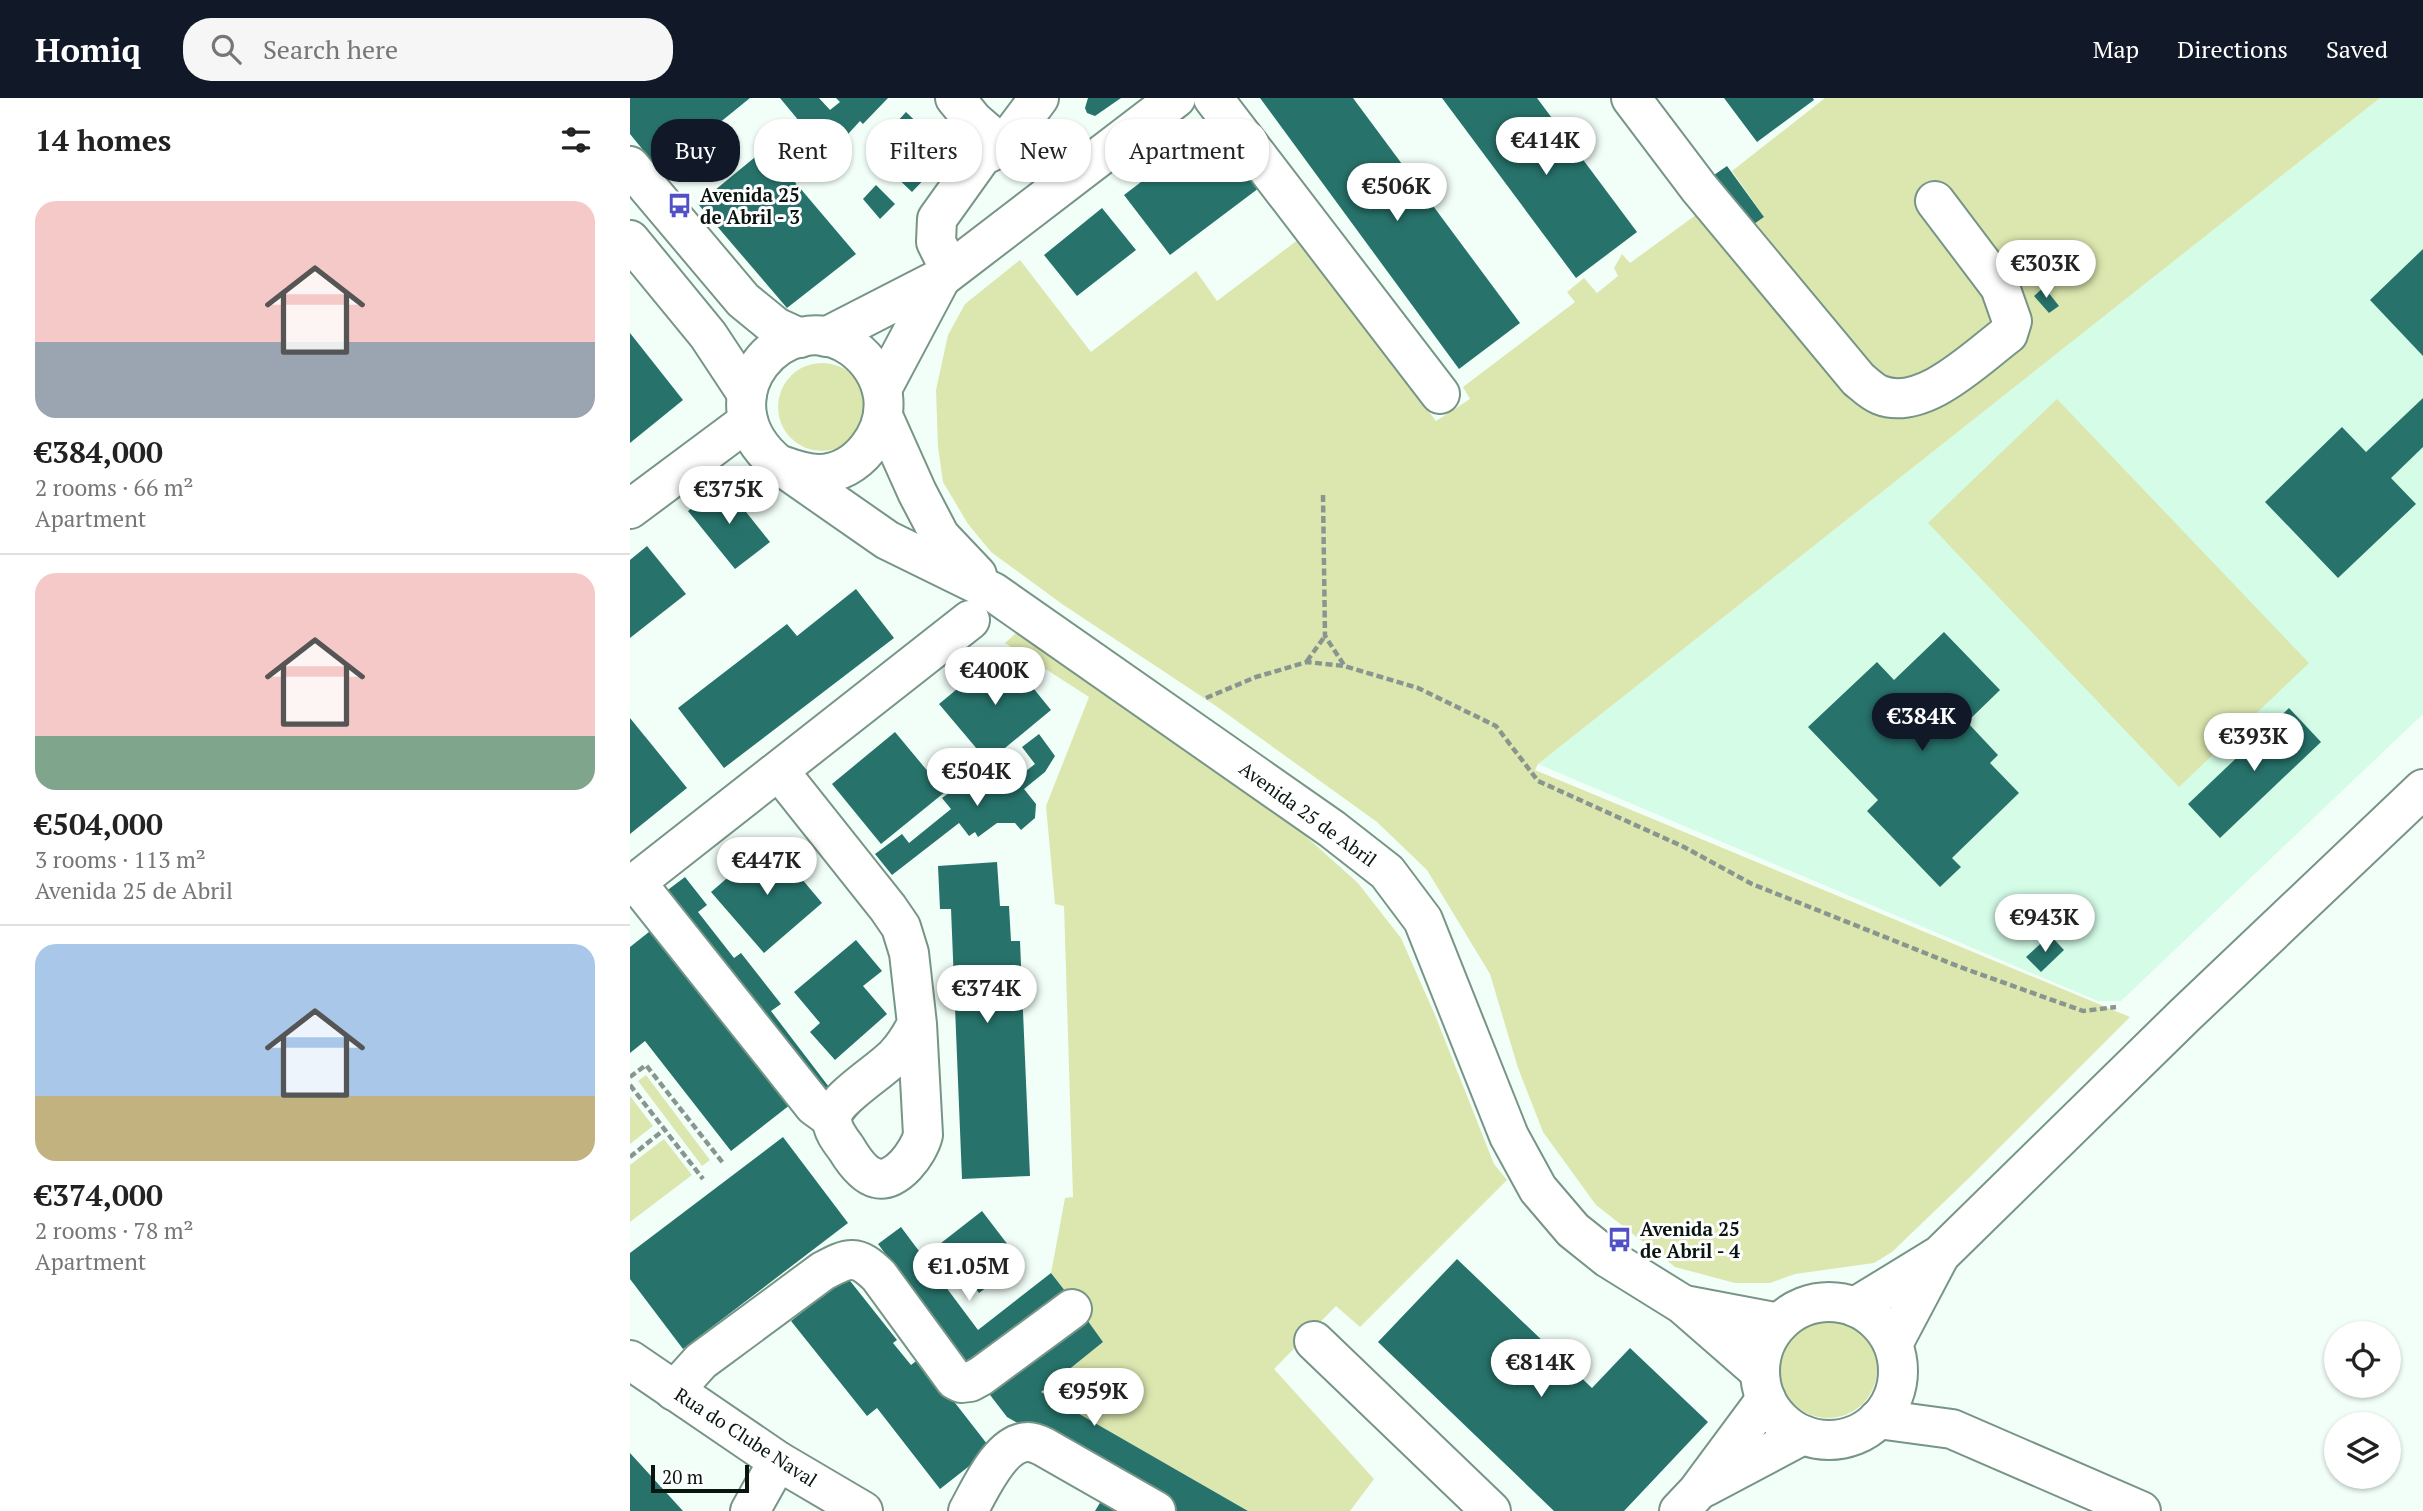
<!DOCTYPE html>
<meta charset="utf-8">
<style>
body{margin:0;font-family:"PT Serif",serif;background:#f6f6f6;color:#222;height:100vh;display:flex;flex-direction:column;font-size:26px;white-space:nowrap}
*{box-sizing:border-box;margin:0}
p{font-size:23px;color:#767676}
.icon{flex:none;width:38px;height:38px;fill:none;stroke:currentColor;stroke-width:2;stroke-linecap:round;stroke-linejoin:round}
.map{position:relative;flex:1;overflow:hidden}
.panel{display:flex;flex-direction:column;background:#fff;width:630px}
.panel>*{flex:none}
.banner{position:absolute;left:21px;top:21px;width:665px;height:63px;display:flex;gap:14px}
.controls{position:absolute;left:1694px;top:1223px;display:grid;gap:14px}
.controls a{display:grid;place-items:center;width:77px;height:77px;border-radius:50%;background:#fff;box-shadow:0 2px 5px #0004;font-size:35px}
.scale{position:absolute;left:21px;bottom:18px;width:98px;box-sizing:border-box;padding-left:7px;border:4px solid #09150f;border-top:0;font-size:19px;line-height:24px;white-space:nowrap;color:#09150f;-webkit-text-stroke:5px #fff;paint-order:stroke}
.price{position:absolute;translate:-50% -60px;padding:0 16px;border-radius:24px;background:#fff;color:#222;font-size:23px;line-height:46px;filter:drop-shadow(0 2px 4px #0008)}
.price::after{content:'';position:absolute;left:50%;top:42px;width:21px;height:16px;margin-left:-10px;background:inherit;clip-path:polygon(0 0,100% 0,50% 100%)}
.price.active{background:#111827;color:#fff}
ul{padding:0;list-style:none}
li{display:grid;align-content:center;gap:14px;height:371px;padding:0 35px}
li+li{border-top:2px solid #e0e0e0}
li span{display:grid;place-items:center;height:217px;border-radius:21px;color:#555}
li>.icon{margin-inline-start:auto}
span .icon{width:126px;height:126px;fill:#fffc;stroke-width:1}
li b{font-size:30px}
h2{display:flex;justify-content:space-between;align-items:center;height:84px;padding:0 35px;font-size:30px}
.tag{padding:0 24px;border-radius:28px;background:#fff;box-shadow:0 2px 5px #0004;font-size:24px;line-height:63px}
.tag.active{background:#111827;color:#fff}
header{display:flex;align-items:center;gap:42px;box-sizing:border-box;height:98px;padding:0 35px;background:#111827;color:#fff}
header strong{font-size:33px}
nav{display:flex;gap:38px;margin-inline-start:auto;font-size:24px}
.search{width:490px;height:63px;background:#f6f6f6;display:flex;align-items:center;gap:18px;box-sizing:border-box;padding:0 24px;border-radius:28px;color:#767676;font-size:26px}
main{display:flex;flex:1;min-height:0}
.map>svg:first-child{display:block}
</style>
<header>
<strong>Homiq</strong>
<div class="search"><svg class="icon" aria-label="search" viewBox="0 0 24 24"><circle cx="10" cy="10" r="6"/><path d="M15 15l6 6"/></svg>Search here</div>
<nav><a>Map</a><a>Directions</a><a>Saved</a></nav>
</header>
<main>
<section class="panel">
<h2>14 homes<svg class="icon" aria-label="filters" viewBox="0 0 24 24"><path d="M4 7h16M4 17h16"/><circle cx="9" cy="7" r="2"/><circle cx="15" cy="17" r="2"/></svg></h2>
<ul>
<li><span style="background:linear-gradient(#f6c9c9 65%,#9aa5b1 0)"><svg class="icon" aria-label="home" viewBox="0 0 24 24"><path d="M3 11l9-7 9 7M6 9v11h12V9"/></svg></span><div><b>€384,000</b><p>2 rooms · 66 m²</p><p>Apartment</p></div></li>
<li><span style="background:linear-gradient(#f6c9c9 75%,#7fa58c 0)"><svg class="icon" aria-label="home" viewBox="0 0 24 24"><path d="M3 11l9-7 9 7M6 9v11h12V9"/></svg></span><div><b>€504,000</b><p>3 rooms · 113 m²</p><p>Avenida 25 de Abril</p></div></li>
<li><span style="background:linear-gradient(#a9c7e8 70%,#c2b280 0)"><svg class="icon" aria-label="home" viewBox="0 0 24 24"><path d="M3 11l9-7 9 7M6 9v11h12V9"/></svg></span><div><b>€374,000</b><p>2 rooms · 78 m²</p><p>Apartment</p></div></li>
</ul>
</section>
<div class="map">
<svg width="1793" height="1413" viewBox="0 0 1793 1413">
<rect width="100%" height="100%" fill="#f2fff8"/>
<!-- built -->
<path fill="#d4fce7" d="M1750 0H1793V616L1491 903H1468L908 666Z"/>
<!-- green -->
<g fill="#dce7af">
<path d="M1195 0H1750L908 666 905 672 1500 919 1338 1081 1262 1154 1244 1165 1165 1176 1140 1185H1105L1045 1169 966 1107 913 1034 888 970 860 876 797 772 747 724 586 608 432 506 361 454 338 426 313 384 308 349 306 292 318 237 335 206 390 162 461 254 566 173 587 203 669 141 806 323 840 301 833 289 945 204 937 194 954 180 967 195 988 178 984 170 992 156 1000 165 1092 98 1121 128 1134 119 1102 73Z"/>
<circle cx="192" cy="309" r="44"/>
<path d="M1427 301 1679 565 1549 689 1298 425Z"/>
<path d="M386 535 642 708 728 785 771 840 805 917 864 1066 877 1082 730 1229 706 1208 644 1271 744 1381 720 1413H618L411 1294 473 1244 421 1175 435 1100 443 1099 434 808 425 806 416 708 459 599 375 545Z"/>
<path d="M16 977 80 1062 72 1068 8 983Z"/>
<path d="M0 998 23 1028 0 1046Z"/>
<path d="M34 1041 62 1077 0 1124V1067Z"/>
<circle cx="1198" cy="1271" r="49"/>
</g>
<!-- building -->
<g fill="#27736b">
<path d="M0 0H120L30 73 0 36Z"/>
<path d="M150 0H189L200 12 210 4 206 0H258L233 26 230 23 198 58Z"/>
<path d="M458 0H491L465 18 457 15 455 10Z"/>
<path d="M630 0H723L890 225 829 271Z"/>
<path d="M812 0H907L1007 134 946 180Z"/>
<path d="M1094 0H1183L1184 2 1127 44Z"/>
<path d="M276 14 319 55 282 94 261 74 265 69 244 49Z"/>
<path d="M583 29 629 90 540 157 494 97Z"/>
<path d="M136 50 226 156 157 210 68 106Z"/>
<path d="M1097 68 1134 119 1121 128 1083 86 1089 84 1084 77Z"/>
<path d="M246 87 265 106 250 121 233 101Z"/>
<path d="M472 110 506 152 447 198 414 157Z"/>
<path d="M1793 151V258L1740 202Z"/>
<path d="M1414 189 1429 208 1419 215 1404 198Z"/>
<path d="M0 235 53 302 0 345Z"/>
<path d="M1793 300V349L1761 380 1786 406 1708 480 1635 404 1712 329 1736 354Z"/>
<path d="M93 385 140 444 105 471 58 413Z"/>
<path d="M17 448 56 496 0 540V462Z"/>
<path d="M226 491 264 540 94 670 48 610 157 526 167 538Z"/>
<path d="M1314 534 1370 592 1337 624 1368 657 1360 665 1389 695 1322 760 1331 769 1310 789 1237 713 1248 702 1178 629 1247 564 1264 582Z"/>
<path d="M373 553 421 612 358 664 309 606Z"/>
<path d="M1659 610 1691 644 1590 740 1558 706Z"/>
<path d="M0 620 57 690 0 736Z"/>
<path d="M265 634 315 694 251 746 202 686Z"/>
<path d="M409 636 425 658 415 674 394 691 406 706 405 720 391 732 385 725H367L348 739 345 734 339 738 329 725 262 777 245 756 272 736 279 745 321 711 312 700 349 673 357 683 372 671 382 684 405 666 392 649Z"/>
<path d="M140 743 192 805 134 855 81 794Z"/>
<path d="M367 764 370 808H379L381 843H390L400 1078 332 1081 321 811H310L308 768Z"/>
<path d="M55 779 77 807 68 814 104 860 111 855 151 906 141 913 199 989 186 999 31 797Z"/>
<path d="M29 826 165 1003 101 1053 15 943 0 955V849Z"/>
<path d="M1420 837 1434 852 1411 874 1396 859Z"/>
<path d="M226 842 252 873 233 888 257 916 205 962 180 934 190 925 164 894Z"/>
<path d="M153 1039 218 1125 53 1251 0 1181V1155Z"/>
<path d="M352 1113 391 1164 349 1195 311 1145Z"/>
<path d="M271 1129 348 1232 421 1175 439 1198 342 1271 248 1146Z"/>
<path d="M827 1161 962 1290 1000 1250 1078 1324 994 1413H924L748 1244Z"/>
<path d="M217 1179 267 1242 263 1245 281 1267 290 1260 361 1351 310 1391 247 1310 237 1318 161 1223Z"/>
<path d="M455 1219 473 1244 411 1294 618 1413H543L377 1319 357 1293Z"/>
<path d="M0 1355 53 1413H0Z"/>
<path d="M471 1403 488 1413H465Z"/>
</g>
<g fill="none" stroke-linecap="round" stroke-linejoin="round">
<defs>
<g id="minor">
<path d="M325 0 343 22 373 48"/>
<path d="M583 0 810 296"/>
<path d="M1001 0 1069 90 1228 281C1234 286 1242 294 1250 297 1293 314 1346 260 1378 236L1382 223 1370 189 1305 103"/>
<path d="M320 172 306 144 307 121 352 58 373 48 409 0"/>
<path d="M196 239 311 180 546 0"/>
<path d="M252 291 311 180"/>
<path d="M0 411 118 323"/>
<path d="M149 673 258 810 271 829 279 855 287 926 293 1037C289 1054 266 1086 246 1080 233 1077 222 1060 216 1050 210 1042 202 1032 202 1021 203 1001 252 973 266 957 275 948 281 937 287 926"/>
<path d="M6 784 184 1008 202 1021"/>
<path d="M0 789 340 522"/>
<path d="M1225 1209 1310 1157 1555 917 1793 691"/>
<path d="M684 1243 861 1413"/>
<path d="M1263 1246 1309 1159"/>
<path d="M0 1262 148 1363 233 1413"/>
<path d="M44 1293 71 1263 193 1173C219 1159 227 1156 249 1178L325 1282 331 1285 340 1284 351 1278 442 1211"/>
<path d="M1075 1389 1173 1337"/>
<path d="M120 1413 148 1363"/>
<path d="M338 1413C350 1392 370 1344 398 1344 403 1344 410 1347 414 1349L526 1413"/>
<path d="M1049 1413 1067 1394 1136 1301"/>
</g>
<g id="major">
<path d="M0 68 113 202 146 229 170 240"/>
<path d="M0 142 78 237 117 296"/>
<path d="M253 318 287 394 310 438 347 477"/>
<path d="M148 366C162 371 174 376 189 376 228 375 258 335 253 298 250 279 239 262 223 250 156 202 68 301 148 366L257 442 363 494 702 731 757 774 793 822 879 1038 908 1091 943 1132 978 1160 1052 1206 1130 1274"/>
<circle cx="1199" cy="1273" r="69"/>
<path d="M1054 1207 1149 1225"/>
<path d="M1248 1321 1322 1331 1511 1413"/>
</g>
</defs>
<!-- minor casing -->
<use href="#minor" stroke="#779586" stroke-width="42"/>
<!-- major casing -->
<use href="#major" stroke="#779586" stroke-width="42"/>
<!-- path -->
<g stroke="#89968f" stroke-width="4.5" stroke-dasharray="7 3.5" stroke-linecap="butt">
<path d="M693 397 695 538 714 567"/>
<path d="M677 563 695 538"/>
<path d="M576 600 626 579 677 564 714 568 788 590 866 628 908 683 1054 749 1122 786 1330 869 1453 913 1486 909"/>
<path d="M0 979 16 967 93 1065"/>
<path d="M0 987 73 1081"/>
<path d="M0 1059 35 1031"/>
</g>
<!-- minor -->
<use href="#minor" stroke="#fff" stroke-width="38"/>
<!-- major -->
<use href="#major" stroke="#fff" stroke-width="38"/>
</g>
<!-- icons -->
<defs>
<symbol id="bus-bare" viewBox="-9 -9 18 18"><path d="M-5-6H5V4H4V6H2V4H-2V6H-4V4H-5ZM-3.5-4V0h7V-4ZM-3.5 1.2v1.5H-2V1.2ZM2 1.2v1.5H3.5V1.2Z" fill="#5051c7" stroke="#fff" stroke-width="2.5" paint-order="stroke"/></symbol>
</defs>
<g fill-rule="evenodd">
<use href="#bus-bare" x="32" y="90" width="35" height="35"/>
<use href="#bus-bare" x="972" y="1124" width="35" height="35"/>
</g>
<g text-anchor="middle" stroke-width="6" stroke-linejoin="round" paint-order="stroke">
<!-- poi labels -->
<g font-size="19" font-weight="bold" fill="#09150f" stroke="#fff" text-anchor="start">
<text x="70" y="104">Avenida 25<tspan x="70" dy="22">de Abril - 3</tspan></text>
<text x="1010" y="1138">Avenida 25<tspan x="1010" dy="22">de Abril - 4</tspan></text>
</g>
<!-- street labels -->
<g font-size="19" fill="#09150f" stroke="#fff">
<text transform="translate(678 716) rotate(36)" y="7">Avenida 25 de Abril</text>
<text transform="translate(116 1339) rotate(33)" y="7">Rua do Clube Naval</text>
</g>
</g>
</svg>
<div class="controls">
<a><svg class="icon" aria-label="locate" viewBox="0 0 24 24"><circle cx="12" cy="12" r="6"/><path d="M12 2v4M12 18v4M2 12h4M18 12h4"/></svg></a>
<a><svg class="icon" aria-label="layers" viewBox="0 0 24 24"><path d="M12 4l9 5-9 5-9-5zM3 14l9 5 9-5"/></svg></a>
</div>
<div class="scale">20 m</div>
<b class="price" style="left:916px;top:79px">€414K</b>
<b class="price" style="left:767px;top:125px">€506K</b>
<b class="price" style="left:1416px;top:202px">€303K</b>
<b class="price" style="left:99px;top:428px">€375K</b>
<b class="price" style="left:365px;top:609px">€400K</b>
<b class="price active" style="left:1292px;top:655px">€384K</b>
<b class="price" style="left:1624px;top:675px">€393K</b>
<b class="price" style="left:347px;top:710px">€504K</b>
<b class="price" style="left:137px;top:799px">€447K</b>
<b class="price" style="left:1415px;top:856px">€943K</b>
<b class="price" style="left:357px;top:927px">€374K</b>
<b class="price" style="left:339px;top:1205px">€1.05M</b>
<b class="price" style="left:911px;top:1301px">€814K</b>
<b class="price" style="left:464px;top:1330px">€959K</b>
<div class="banner">
<a class="tag active">Buy</a>
<a class="tag">Rent</a>
<a class="tag">Filters</a>
<a class="tag">New</a>
<a class="tag">Apartment</a>
</div>
</div>
</main>
